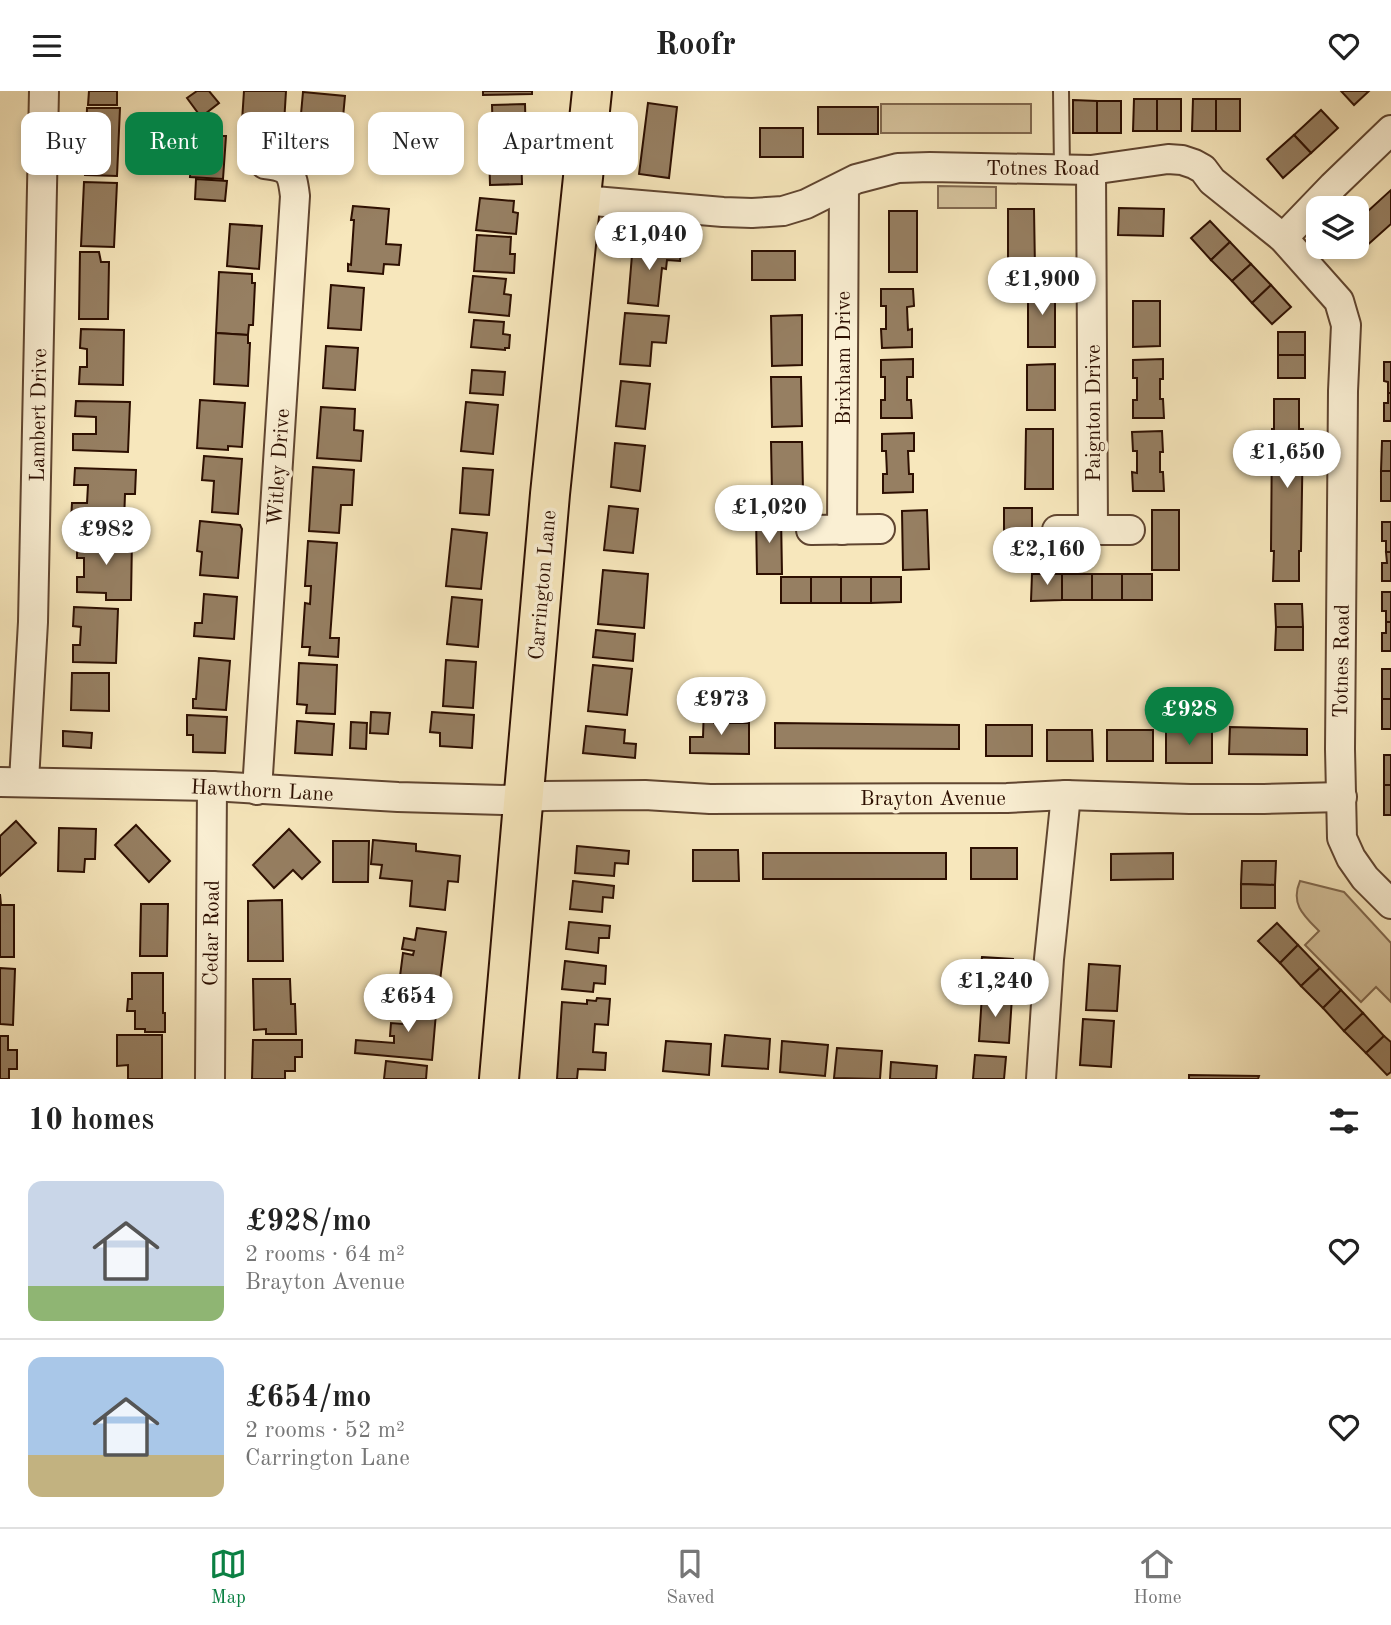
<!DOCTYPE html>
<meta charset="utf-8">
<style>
body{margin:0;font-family:"Old Standard TT",serif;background:#f6f6f6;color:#222;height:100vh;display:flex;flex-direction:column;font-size:26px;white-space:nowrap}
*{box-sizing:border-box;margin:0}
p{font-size:23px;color:#767676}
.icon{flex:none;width:38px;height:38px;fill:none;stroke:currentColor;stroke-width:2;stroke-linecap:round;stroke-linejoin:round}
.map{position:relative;height:988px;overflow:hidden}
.drawer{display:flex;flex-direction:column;background:#fff;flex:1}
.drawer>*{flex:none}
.top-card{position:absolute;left:21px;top:21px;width:700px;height:63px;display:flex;gap:14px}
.tools{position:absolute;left:1306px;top:105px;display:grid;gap:14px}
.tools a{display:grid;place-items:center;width:63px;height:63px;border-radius:14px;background:#fff;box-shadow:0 4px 10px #0003;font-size:35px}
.price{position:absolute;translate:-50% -60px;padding:0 16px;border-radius:24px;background:#fff;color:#222;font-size:23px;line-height:46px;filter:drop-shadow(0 2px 4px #0008)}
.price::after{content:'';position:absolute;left:50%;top:42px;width:21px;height:16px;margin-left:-10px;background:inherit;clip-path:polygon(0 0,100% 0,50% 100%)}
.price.active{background:#0b8043;color:#fff}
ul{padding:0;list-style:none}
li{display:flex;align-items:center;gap:21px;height:175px;padding:0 28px}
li+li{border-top:2px solid #e0e0e0}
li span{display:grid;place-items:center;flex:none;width:196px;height:140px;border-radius:14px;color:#555}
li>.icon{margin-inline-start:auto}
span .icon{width:84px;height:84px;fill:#fffc;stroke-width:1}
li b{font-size:30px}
h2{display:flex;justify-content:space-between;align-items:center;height:84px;padding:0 28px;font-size:30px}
.pill{padding:0 24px;border-radius:14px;background:#fff;box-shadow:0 4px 10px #0003;font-size:24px;line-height:63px}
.pill.active{background:#0b8043;color:#fff}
header{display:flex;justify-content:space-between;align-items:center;height:91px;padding:0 28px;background:#fff;font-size:32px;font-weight:700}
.tab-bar{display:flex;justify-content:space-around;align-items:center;height:98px;border-top:2px solid #e0e0e0;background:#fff;font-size:19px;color:#767676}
.tab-bar a{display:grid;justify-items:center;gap:4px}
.tab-bar .active{color:#0b8043}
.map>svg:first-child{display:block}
</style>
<header><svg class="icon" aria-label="menu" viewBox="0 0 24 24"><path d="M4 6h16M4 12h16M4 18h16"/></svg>Roofr<svg class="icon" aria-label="heart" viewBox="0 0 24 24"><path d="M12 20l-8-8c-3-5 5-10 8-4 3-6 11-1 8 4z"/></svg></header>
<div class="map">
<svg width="1391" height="988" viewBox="0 0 1391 988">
<rect width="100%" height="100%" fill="#f7e7bc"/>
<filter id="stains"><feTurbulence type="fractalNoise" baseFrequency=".00286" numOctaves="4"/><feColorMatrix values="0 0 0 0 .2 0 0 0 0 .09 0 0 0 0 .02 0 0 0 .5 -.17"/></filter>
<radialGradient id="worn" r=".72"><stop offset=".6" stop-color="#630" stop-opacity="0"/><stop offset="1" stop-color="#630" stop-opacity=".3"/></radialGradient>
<!-- green -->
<g fill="#d5c29c" stroke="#81684e" stroke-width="2">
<rect x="881" y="13" width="150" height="29"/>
<path d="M938 95 996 96V117H938Z"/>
<path d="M1300 790 1344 801 1391 852V911L1376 896 1361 911 1305 854 1319 840C1304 825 1290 813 1300 790Z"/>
</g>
<!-- building -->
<g fill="#967f62" stroke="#2d0f01" stroke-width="2">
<path d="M89 0H117V14H88Z"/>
<path d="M197 0H209L219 12 201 26 187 7Z"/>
<path d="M244 0H286L284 33 242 30Z"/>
<path d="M483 0H532V3L483 4Z"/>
<path d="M1341 0H1369L1354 14Z"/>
<path d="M303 1 345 5 342 37 300 34Z"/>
<path d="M1134 8H1157V40H1133Z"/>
<rect x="1157" y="8" width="24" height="32"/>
<path d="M1193 8H1216V40H1192Z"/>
<rect x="1216" y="8" width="24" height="32"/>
<path d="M1073 9 1097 10V42H1073Z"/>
<rect x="1097" y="10" width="24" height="32"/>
<path d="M648 12 677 16 669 87 639 83Z"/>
<path d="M525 13 526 48 493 49 492 14Z"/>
<rect x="818" y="16" width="60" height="27"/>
<path d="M87 17H120L117 85 85 84Z"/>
<path d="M1321 19 1338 37 1311 62 1294 44Z"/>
<path d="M180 29 218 32 217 45H226L223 88 190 86 192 59 178 58Z"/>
<rect x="760" y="37" width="43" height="29"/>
<path d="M1294 44 1311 62 1283 87 1267 68Z"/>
<path d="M521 58 522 93 490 94 489 59Z"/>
<path d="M196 88 227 90 225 110 195 108Z"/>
<path d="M84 91 117 92 114 156 81 155Z"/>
<path d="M1391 99V133L1354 166 1345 156H1356V131Z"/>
<path d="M480 107 514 110 513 121 518 122 516 143 476 139Z"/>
<path d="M353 115 389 118 386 153 401 154 399 174 384 173 383 183 348 180V173L351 174 354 129H351Z"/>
<path d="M1119 117 1164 118 1163 145 1118 144Z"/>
<path d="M1008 118H1034L1035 178H1008Z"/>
<rect x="889" y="120" width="28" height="61"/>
<path d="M1210 130 1230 151 1211 169 1191 147Z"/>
<path d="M230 133 262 135 259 178 227 175Z"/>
<path d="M477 144 511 146 510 163H515L514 182 474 180Z"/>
<path d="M1230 151 1251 173 1232 190 1211 169Z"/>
<path d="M633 152 681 156 680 170 667 169 666 178 662 177 658 215 628 212Z"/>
<rect x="752" y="160" width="43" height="29"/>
<path d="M80 161H99L101 171H109L108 228H79Z"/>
<path d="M1251 173 1271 194 1252 212 1232 190Z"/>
<path d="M219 181 252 183V192H255L253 234H249L248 244 216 242Z"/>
<path d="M473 185 506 188 504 203 511 204 509 225 469 221Z"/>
<path d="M331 194 364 197 361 239 328 237Z"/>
<path d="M1271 194 1291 216 1272 233 1252 212Z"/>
<rect x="1028" y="196" width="27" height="60"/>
<path d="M881 198H913L914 215 907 216 908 239 912 238V256L882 257 881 238H886V215H881Z"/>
<path d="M1133 210H1160V255L1133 256Z"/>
<path d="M625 222 669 225 666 252 652 251 650 275 620 273Z"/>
<path d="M802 224V274L772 275 771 225Z"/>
<path d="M474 229 504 231 503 243 510 244 509 257H505V259L471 256Z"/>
<path d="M81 238 124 239 123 294 79 293 80 276H87V258L80 257Z"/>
<rect x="1278" y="241" width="27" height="23"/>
<path d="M216 242 248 244V252H250L248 295 214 293Z"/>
<path d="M326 255 358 257 355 299 323 297Z"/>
<rect x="1278" y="264" width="27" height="23"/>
<path d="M913 268V286H907V309H911L912 327H881V309H885V286H881V269Z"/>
<path d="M1163 268V288H1160V308H1163L1164 327H1133V309H1137V287H1133V269Z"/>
<path d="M1384 271H1391V302H1388V291L1384 290Z"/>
<path d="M1055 273V319H1027V274Z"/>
<path d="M472 279 505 281 503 304 470 302Z"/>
<path d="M771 286H801L802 335 772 336Z"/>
<path d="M621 290 650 293 645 338 616 335Z"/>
<path d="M1388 302H1391V330H1384V312H1388Z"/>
<path d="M1274 308H1299V338H1303L1301 460H1299V490H1273L1274 460H1271L1272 338H1274Z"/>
<path d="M200 309 245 312 242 356 228 355V359L197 357Z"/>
<path d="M76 310 130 311 128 361 73 359V343H96V326L75 325Z"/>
<path d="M466 311 498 314 493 363 461 360Z"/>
<path d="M321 316 355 318 354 339 363 340 361 370 317 367Z"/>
<path d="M1026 338H1053V398H1025Z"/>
<path d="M1162 340 1163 361H1160V381H1163L1164 400H1133L1132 381 1137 382V360H1133L1132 341Z"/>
<path d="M914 342V360H908L909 383H913V401L883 402V383H887L886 360H882V343Z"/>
<path d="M1382 350H1391V380H1381Z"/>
<path d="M771 351H802L803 400 772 401Z"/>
<path d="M615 352 645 355 640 400 611 396Z"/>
<path d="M204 365 242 368 238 423 212 421 214 390 202 389Z"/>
<path d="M313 376 354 379 352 414H341L339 442 309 440Z"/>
<path d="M75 377 136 379 135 403H125L124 431 71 430 72 412H87L88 394H74Z"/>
<path d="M463 377 493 379 489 424 460 422Z"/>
<rect x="1381" y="380" width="10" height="30"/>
<path d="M609 415 638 418 633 462 604 459Z"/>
<path d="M1004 417H1032V478L1004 477Z"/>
<path d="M927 419 929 478 903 479 902 420Z"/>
<rect x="1152" y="419" width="27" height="60"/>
<path d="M781 424 782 483H757L756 425Z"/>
<path d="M200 430 240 434 242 438 238 487 200 484 202 461 197 460Z"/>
<path d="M1382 431H1391V461H1386V450H1382Z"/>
<path d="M452 438 487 442 481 498 446 495Z"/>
<path d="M77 447 132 448 131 509H106V502L77 501V486H84V467H77Z"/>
<path d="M308 450 337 452 330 547H339L338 566 309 564 310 556H302L305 512 310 513 311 495H305Z"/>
<path d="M1386 461H1391V490H1382V472H1387Z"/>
<path d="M603 479 648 483 644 537 598 533Z"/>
<path d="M1032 483H1062V509L1031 510Z"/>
<rect x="1062" y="483" width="30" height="26"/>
<rect x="1092" y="483" width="30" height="26"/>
<rect x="1122" y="483" width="30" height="26"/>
<rect x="781" y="486" width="30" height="26"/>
<rect x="811" y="486" width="30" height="26"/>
<rect x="841" y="486" width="30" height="26"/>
<path d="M871 486H901V511L871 512Z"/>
<path d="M1382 501H1391V531H1386V520H1382Z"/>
<path d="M204 503 237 506 234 548 194 545 195 532H202Z"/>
<path d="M452 506 482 509 478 556 447 553Z"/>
<path d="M1275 513H1302L1303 536H1276Z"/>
<path d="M74 516 118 518 116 572 73 571V554H80L81 536 73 535Z"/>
<path d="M1386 531H1391V560H1382V542H1386Z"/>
<path d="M1276 536H1303V559H1275Z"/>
<path d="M596 539 635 543 633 570 593 566Z"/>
<path d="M199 567 230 570 226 619 193 617V608H196Z"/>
<path d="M446 569 476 571 473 617 443 615Z"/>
<path d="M299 572 337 574 335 623 306 622 307 614 297 613Z"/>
<path d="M593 574 632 578 627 624 588 620Z"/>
<rect x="1382" y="578" width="9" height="30"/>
<path d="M72 582H109V620L71 619Z"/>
<rect x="1382" y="608" width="9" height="30"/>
<path d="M704 615H714V632H749V663L690 662V646H703Z"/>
<path d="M371 621 390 622 388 643 370 642Z"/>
<path d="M432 621 474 624 472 657 440 655V642L430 641Z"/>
<path d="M187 624 227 626 225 662 193 661V644H187Z"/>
<path d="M297 630 334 633 332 664 295 662Z"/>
<path d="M351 631 367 632 366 658 350 657Z"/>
<path d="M775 632 959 634V658L775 657Z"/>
<rect x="986" y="634" width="46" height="31"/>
<path d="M586 635 625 639 624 652 636 653 635 667 583 662Z"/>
<path d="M1230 636 1307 638V664L1229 663Z"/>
<path d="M1047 639H1092L1093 670H1047Z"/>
<rect x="1107" y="639" width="46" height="31"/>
<path d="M63 640 92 642 91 657 63 655Z"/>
<rect x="1166" y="641" width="46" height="31"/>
<rect x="1384" y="664" width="7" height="30"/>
<rect x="1384" y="694" width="7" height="30"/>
<path d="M16 730 36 752 0 785V745Z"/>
<path d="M136 734 170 770 149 791 115 754Z"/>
<path d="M59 737 96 738 95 768H85L84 781 58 780Z"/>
<path d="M289 738 320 771 302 788 293 779 274 797 253 774Z"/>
<path d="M373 749 416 753V760L460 765 458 791 448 790 445 819 410 815 412 790 380 787 382 774 371 773Z"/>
<path d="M333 750H369L368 791H333Z"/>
<path d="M577 755 629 760 628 773 615 772 614 785 575 782Z"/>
<rect x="971" y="757" width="46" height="31"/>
<path d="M693 759H738L739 790H693Z"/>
<rect x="763" y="762" width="183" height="26"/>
<path d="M1173 762V788L1111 789V763Z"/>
<path d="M1242 770H1276L1275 794 1241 793Z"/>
<path d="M573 790 614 795 613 807 603 806 602 821 570 818Z"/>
<path d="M1241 793 1275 794V817H1241Z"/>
<path d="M0 803 1 814H14V866H0Z"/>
<path d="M282 809 283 870H248V810Z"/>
<path d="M141 813H168L167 865H140Z"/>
<path d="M569 831 610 835 609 847H599L598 862 566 858Z"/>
<path d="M1277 832 1298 854 1280 872 1258 850Z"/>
<path d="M417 837 446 841 439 898 399 893 403 862 413 864 414 860 402 858 404 847 415 849Z"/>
<path d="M1298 854 1320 877 1301 895 1280 872Z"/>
<path d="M982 866 1013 868 1011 895 979 892Z"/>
<path d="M565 870 606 875 605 893 594 892 593 901 562 898Z"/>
<path d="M1089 873 1120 875 1117 920 1086 919Z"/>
<path d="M0 877 15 878 13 934 0 933Z"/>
<path d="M1320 877 1341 899 1323 917 1301 895Z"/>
<path d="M132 882H163V922H165V941H145V938H135V920H127L128 908H132Z"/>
<path d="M253 888H290L291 913H295L296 943H266V938L254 939Z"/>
<path d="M1341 899 1363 922 1344 940 1323 917Z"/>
<path d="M982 904 1012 906 1009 952 979 950Z"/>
<path d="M405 907 437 910 432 969 355 962 356 949 394 952V945H390L391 932 403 933Z"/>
<path d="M597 907 610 908 608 934 595 933 593 961 606 962 605 979 578 978 577 988H557L562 911 587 913V909L596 910Z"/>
<path d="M1363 922 1384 945 1366 962 1344 940Z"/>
<path d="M1083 928 1114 930 1111 976 1080 974Z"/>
<path d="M117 944H162V988H128V974L117 975Z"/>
<path d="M725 944 770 948 768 978 722 975Z"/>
<path d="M0 945H8V959H17V978H9V988H0Z"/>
<path d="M1384 945 1391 951V981L1387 984 1366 962Z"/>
<path d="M253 949H302V966H295V980H285V988H252Z"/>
<path d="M666 950 711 953 709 984 663 980Z"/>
<path d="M782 950 828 954 825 985 780 981Z"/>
<path d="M837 957 882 960 880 988 834 987Z"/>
<path d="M975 964 1006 966 1004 988H973Z"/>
<path d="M386 970 427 975 426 988H384Z"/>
<path d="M891 971 937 975 936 988H890Z"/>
<path d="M1189 984 1259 985 1258 988H1189Z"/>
</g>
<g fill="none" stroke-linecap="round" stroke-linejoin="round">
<defs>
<path id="service" d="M1061 0 1062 78"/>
<g id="minor">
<path d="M1091 79 1093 439"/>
<path d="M582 109 723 121 752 122 783 120 806 113 856 88 898 77 930 76 1091 79 1168 68 1182 69 1194 73 1203 78 1212 90 1283 147 1339 210 1346 234 1343 300 1340 658 1342 747 1351 767 1365 787 1391 813"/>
<path d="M1283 147 1333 95 1391 39"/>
<path d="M811 439 880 438"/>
<path d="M842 439 844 95"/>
<path d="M1057 439H1130"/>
<path d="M24 690 33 531 44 0"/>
<path d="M0 691 212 695 398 706 503 709 544 705 645 704 710 708 1007 707 1066 704 1190 708H1264L1342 706"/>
<path d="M257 699 295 105C292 81 290 76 265 73"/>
<path d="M210 988 212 695"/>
<path d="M1041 988 1049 868 1066 704"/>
</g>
<path id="primary" d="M499 988 550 403 592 0"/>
</defs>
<!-- service casing -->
<use href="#service" stroke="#604530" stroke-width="18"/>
<!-- minor casing -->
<use href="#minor" stroke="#604530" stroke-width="32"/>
<!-- primary casing -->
<use href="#primary" stroke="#2d0f01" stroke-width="42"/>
<!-- service -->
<use href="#service" stroke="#faefd3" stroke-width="14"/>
<!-- minor -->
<use href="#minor" stroke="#faefd3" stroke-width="28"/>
<!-- primary -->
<use href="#primary" stroke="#f7e7bc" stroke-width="38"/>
</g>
<g text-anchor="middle" stroke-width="7" stroke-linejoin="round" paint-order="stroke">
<!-- street labels -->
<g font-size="21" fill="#2d0f01" stroke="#faefd3">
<text x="1043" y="84">Totnes Road</text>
<text transform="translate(843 267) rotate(-90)" y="7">Brixham Drive</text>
<text transform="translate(1093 322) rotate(-90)" y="7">Paignton Drive</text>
<text transform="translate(38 324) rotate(-89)" y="7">Lambert Drive</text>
<text transform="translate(278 376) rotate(-86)" y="7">Witley Drive</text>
<text transform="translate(542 494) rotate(-85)" y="7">Carrington Lane</text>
<text transform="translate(1341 570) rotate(-89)" y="7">Totnes Road</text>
<text transform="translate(262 699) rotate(3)" y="7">Hawthorn Lane</text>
<text x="933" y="714">Brayton Avenue</text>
<text transform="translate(211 842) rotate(-89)" y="7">Cedar Road</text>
</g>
</g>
<rect width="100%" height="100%" filter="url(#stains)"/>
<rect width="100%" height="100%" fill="url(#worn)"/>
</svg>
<div class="tools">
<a><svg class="icon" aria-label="layers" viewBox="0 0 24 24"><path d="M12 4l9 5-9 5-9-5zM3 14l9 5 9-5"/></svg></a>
</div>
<b class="price" style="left:649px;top:181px">£1,040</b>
<b class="price" style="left:1042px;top:226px">£1,900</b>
<b class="price" style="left:1287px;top:399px">£1,650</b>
<b class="price" style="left:769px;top:454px">£1,020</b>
<b class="price" style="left:106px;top:476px">£982</b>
<b class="price" style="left:1047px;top:496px">£2,160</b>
<b class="price" style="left:721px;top:646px">£973</b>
<b class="price active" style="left:1189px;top:656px">£928</b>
<b class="price" style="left:995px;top:928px">£1,240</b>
<b class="price" style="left:408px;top:943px">£654</b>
<div class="top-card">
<a class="pill">Buy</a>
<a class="pill active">Rent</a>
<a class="pill">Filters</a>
<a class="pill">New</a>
<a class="pill">Apartment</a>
</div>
</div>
<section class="drawer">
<h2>10 homes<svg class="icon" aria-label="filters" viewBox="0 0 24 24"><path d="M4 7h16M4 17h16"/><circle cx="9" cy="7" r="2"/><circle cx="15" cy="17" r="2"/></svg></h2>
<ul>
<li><span style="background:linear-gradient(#c9d6e8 75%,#8fb573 0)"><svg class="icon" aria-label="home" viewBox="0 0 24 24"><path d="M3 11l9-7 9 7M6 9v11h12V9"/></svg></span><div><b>£928/mo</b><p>2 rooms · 64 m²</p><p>Brayton Avenue</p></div><svg class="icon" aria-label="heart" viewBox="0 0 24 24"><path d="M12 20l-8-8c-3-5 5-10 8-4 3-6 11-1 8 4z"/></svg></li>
<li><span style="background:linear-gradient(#a9c7e8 70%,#c2b280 0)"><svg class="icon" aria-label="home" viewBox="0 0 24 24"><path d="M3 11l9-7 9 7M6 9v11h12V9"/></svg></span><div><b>£654/mo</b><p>2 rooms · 52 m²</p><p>Carrington Lane</p></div><svg class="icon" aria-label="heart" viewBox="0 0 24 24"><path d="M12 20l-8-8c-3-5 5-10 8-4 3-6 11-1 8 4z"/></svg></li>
</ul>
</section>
<nav class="tab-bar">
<a class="active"><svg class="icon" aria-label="map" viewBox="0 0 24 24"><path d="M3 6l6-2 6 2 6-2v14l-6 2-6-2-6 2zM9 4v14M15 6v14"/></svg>Map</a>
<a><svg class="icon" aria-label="saved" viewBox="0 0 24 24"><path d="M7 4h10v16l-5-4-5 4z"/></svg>Saved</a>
<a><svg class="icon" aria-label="home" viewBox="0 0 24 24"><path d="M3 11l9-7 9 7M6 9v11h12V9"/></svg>Home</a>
</nav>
